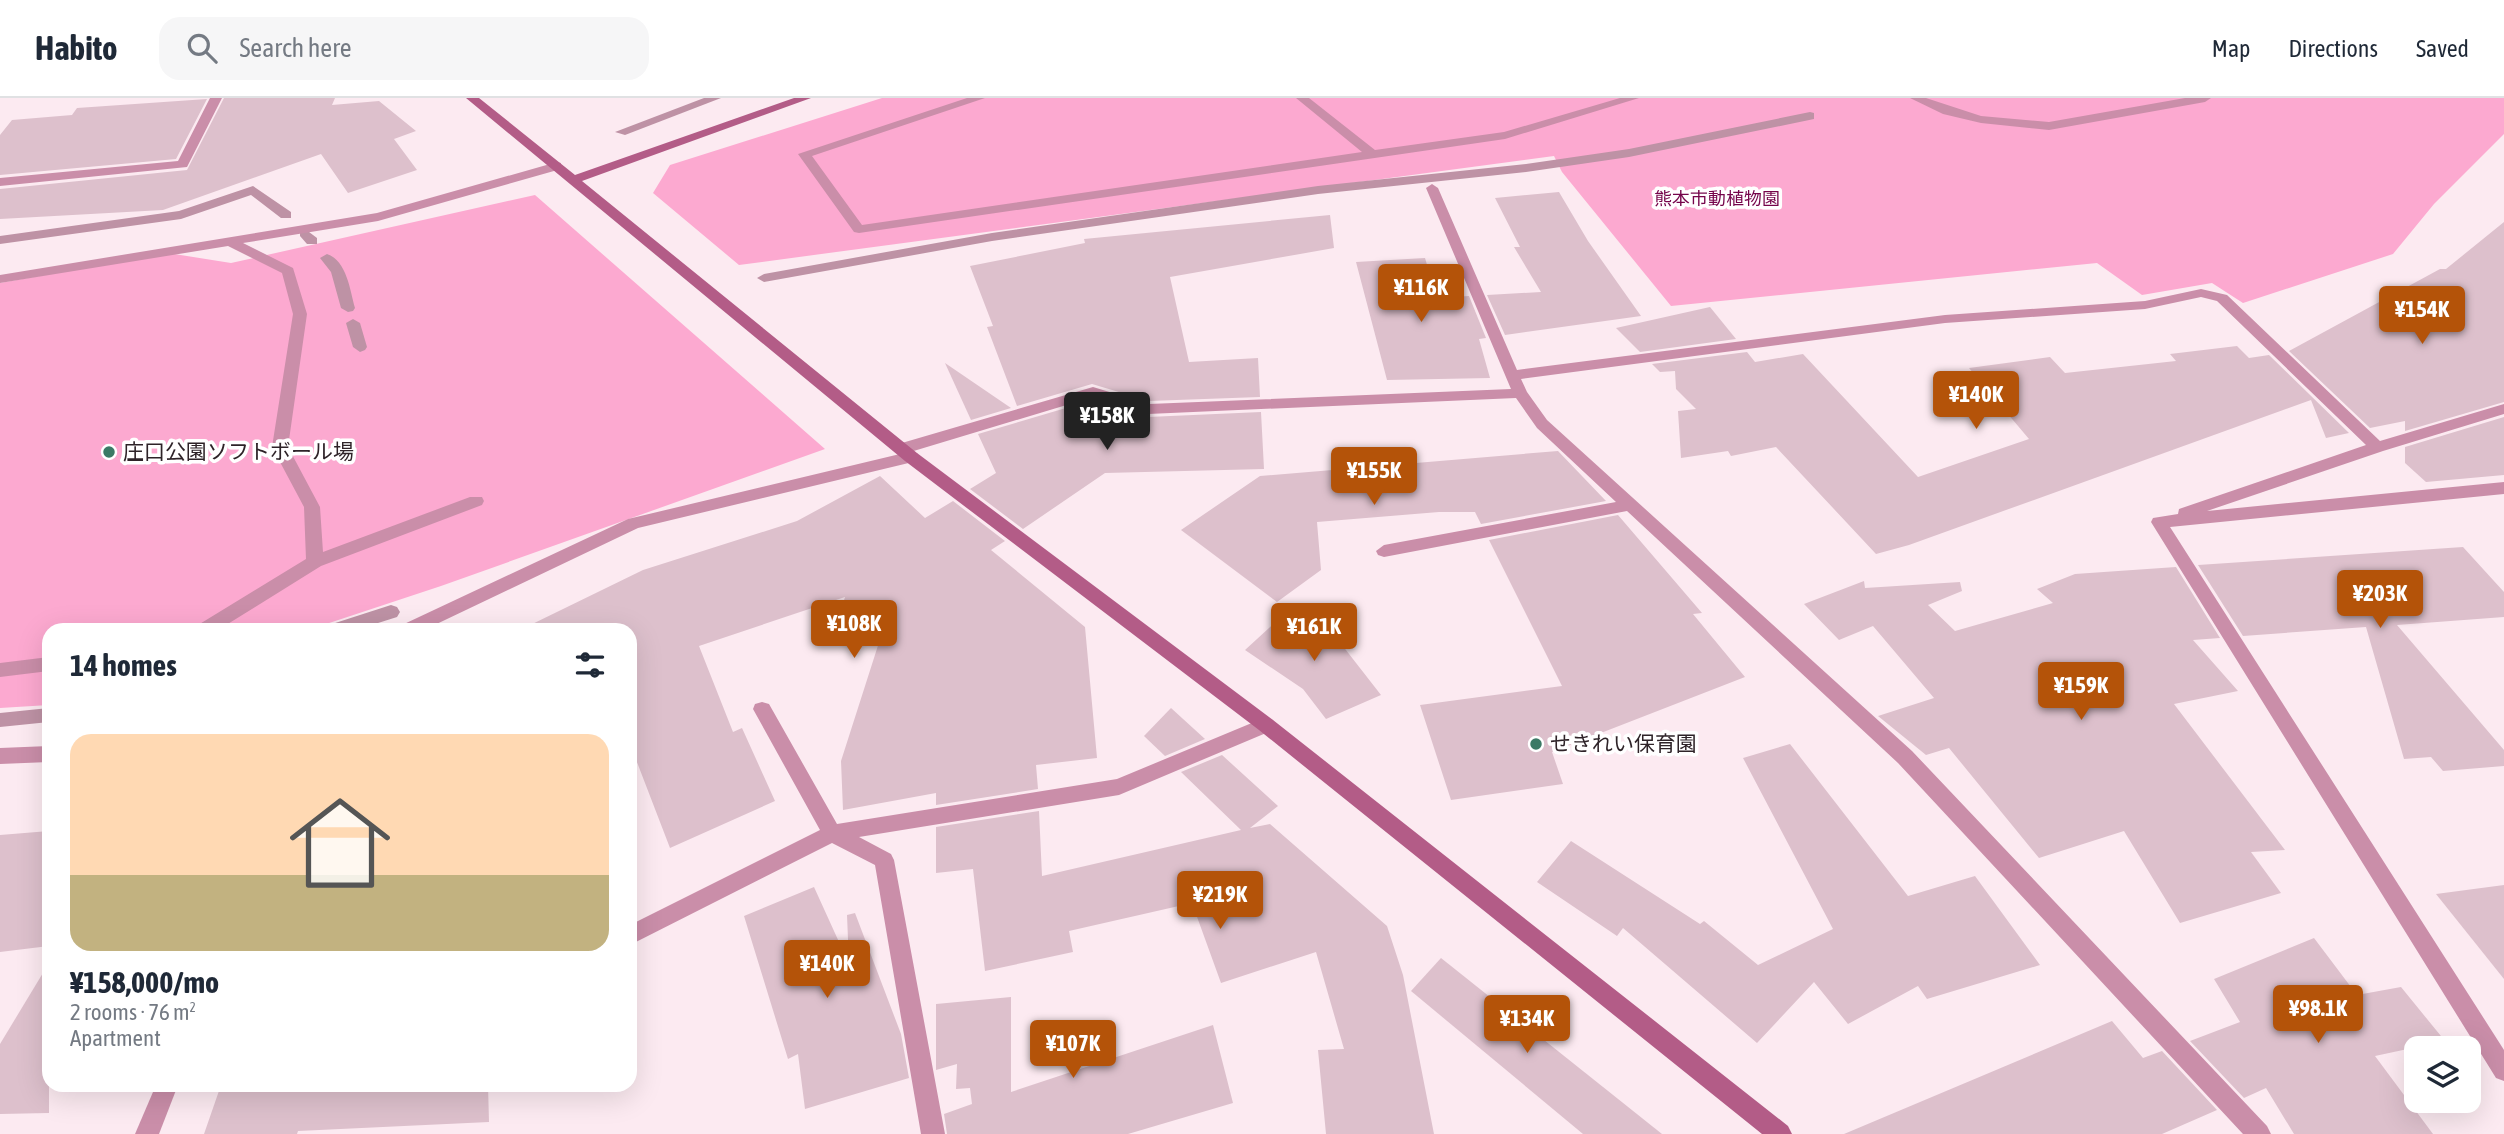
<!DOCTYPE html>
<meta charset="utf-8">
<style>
body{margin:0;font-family:"Asap Condensed","Noto Sans JP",sans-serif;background:#f6f6f7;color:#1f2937;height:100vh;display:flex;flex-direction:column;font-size:26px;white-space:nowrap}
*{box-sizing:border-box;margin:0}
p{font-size:23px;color:#747a83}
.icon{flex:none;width:38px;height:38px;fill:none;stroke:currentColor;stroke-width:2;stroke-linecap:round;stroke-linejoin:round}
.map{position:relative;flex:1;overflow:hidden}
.details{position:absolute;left:42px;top:525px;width:595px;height:469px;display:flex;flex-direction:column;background:#fff;border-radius:21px;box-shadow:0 7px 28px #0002}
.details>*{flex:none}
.buttons{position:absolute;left:2404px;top:938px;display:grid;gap:14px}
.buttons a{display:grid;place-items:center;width:77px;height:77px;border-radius:14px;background:#fff;box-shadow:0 7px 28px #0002;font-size:35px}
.price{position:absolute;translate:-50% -60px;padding:0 16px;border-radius:7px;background:#b45309;color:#fff;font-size:23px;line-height:46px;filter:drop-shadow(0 2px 4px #0008)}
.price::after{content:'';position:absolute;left:50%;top:42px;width:21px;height:16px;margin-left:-10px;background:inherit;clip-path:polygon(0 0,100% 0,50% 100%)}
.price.active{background:#222;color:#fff}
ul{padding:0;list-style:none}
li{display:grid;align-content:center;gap:14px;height:371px;padding:0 28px}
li+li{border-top:2px solid #e0e1e3}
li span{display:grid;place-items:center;height:217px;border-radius:21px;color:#555}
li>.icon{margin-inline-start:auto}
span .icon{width:126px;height:126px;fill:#fffc;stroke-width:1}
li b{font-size:30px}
h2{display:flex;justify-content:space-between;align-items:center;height:84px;padding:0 28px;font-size:30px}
header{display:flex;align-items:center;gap:42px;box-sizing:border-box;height:98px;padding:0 35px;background:#fff;border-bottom:2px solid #e0e1e3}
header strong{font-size:33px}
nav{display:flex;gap:38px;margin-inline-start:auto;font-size:24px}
.search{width:490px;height:63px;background:#f6f6f7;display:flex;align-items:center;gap:18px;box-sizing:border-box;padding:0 24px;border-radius:21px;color:#747a83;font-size:26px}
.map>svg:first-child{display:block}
</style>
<header>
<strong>Habito</strong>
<div class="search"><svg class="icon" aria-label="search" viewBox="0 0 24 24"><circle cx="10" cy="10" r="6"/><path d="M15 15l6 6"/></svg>Search here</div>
<nav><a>Map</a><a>Directions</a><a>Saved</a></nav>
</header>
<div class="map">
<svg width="2504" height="1036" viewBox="0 0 2504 1036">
<rect width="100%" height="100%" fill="#fceaf1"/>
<!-- green -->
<g fill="#fca9d0">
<path d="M882 0H2504V36L2434 106 2393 156 2243 205 2212 185 2142 197 2097 165 1671 208 1562 74 1554 58 739 167 653 95 670 67Z"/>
<path d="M535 97 825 351 441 488 308 532H49V607L0 610V185L168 155 231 165Z"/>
</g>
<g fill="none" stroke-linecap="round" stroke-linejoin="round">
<!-- stream -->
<g fill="#be92a5" fill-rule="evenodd">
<path d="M704 0H721L625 37 615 34Z"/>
<path d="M1810 14 1814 15V21L1629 59 1526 74 1318 96 992 143 764 184 757 180 764 176 992 135 1318 88 1526 66 1629 51Z"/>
<path d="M253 88 291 114V120H281L251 97 181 121 0 146V138L179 113Z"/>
<path d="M305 131 317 140V146H307L300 138V132Z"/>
<path d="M327 156C347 163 350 192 355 210L353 213 348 214 341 210 331 174 320 160Z"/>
<path d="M353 221 360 225 367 249 365 252 360 254 353 249 346 225Z"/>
<path d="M391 507 397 509 400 514 397 519 356 532H326L329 527Z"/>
<path d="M49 610V624L0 629V615Z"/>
</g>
</g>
<!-- building -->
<g fill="#ddc0cc">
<path d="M224 0H335L332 7 379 3 416 33 394 41 417 72 348 95 321 56 163 112 0 121V91L187 72Z"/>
<path d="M207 1 176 61 0 77V37L12 22 72 17 77 10Z"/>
<path d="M1559 94 1588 143 1641 218 1505 237 1487 197 1541 194 1514 149H1520L1495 100Z"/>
<path d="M1330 117 1334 150 1170 179 1189 264 1258 260 1260 299 1149 303 1092 286 1017 308 987 229 993 228 970 168 1085 145 1084 141Z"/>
<path d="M2504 124V304L2405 333V323L2370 330 2289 253 2440 171H2446Z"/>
<path d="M1425 160 1437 200 1469 198 1486 240 1479 241 1490 280 1387 282 1356 164Z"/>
<path d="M1710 209 1736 241 1640 254 1616 230Z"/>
<path d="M2237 248 2249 260 2269 257 2349 335 2326 340 2311 302 1909 447 1876 456 1776 349 1731 358 1728 353 1681 360 1678 313 1696 311 1676 291 1675 273 1660 274 1652 266 1747 254 1755 264 1803 256 1918 379 2029 341 1969 270 2050 259 2065 275 2176 263 2170 256Z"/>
<path d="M945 265 1011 310 971 322Z"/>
<path d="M1093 302 1148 319 1261 314 1264 371 1105 375 1023 431 970 391 996 375 978 336Z"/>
<path d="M2504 319V377L2426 384 2405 365V349Z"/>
<path d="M1558 353 1606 403 1481 426 1475 414H1439L1317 424 1321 472 1277 504 1181 432 1260 378Z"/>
<path d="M880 378 925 420 953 403 1005 443 991 452 1085 529 1097 660 1036 667 1038 691 936 707V695L843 712 841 663 882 535 835 531 845 499 699 548 733 634 742 630 775 703 670 750 630 646V532H520L643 472 797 423Z"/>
<path d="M1618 417 1702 515 1693 516 1745 579 1552 654 1563 686 1451 702 1420 607 1562 588 1489 442Z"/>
<path d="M2463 449 2504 494V519L2397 527 2504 652V668L2443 673 2431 659 2404 661 2366 529 2243 538 2198 467Z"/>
<path d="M2176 469 2220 540 2193 542 2238 593 2174 606 2285 752 2251 754 2281 795 2180 825 2124 733 2039 760 1949 650 1926 657 1878 618 1934 600 1873 528 1839 542 1804 506 1864 483 1865 490 1960 484 1962 493 1928 507 1955 533 2053 505 2037 491 2075 476Z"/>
<path d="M1293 508 1328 529 1381 597 1326 621 1303 591 1245 552Z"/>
<path d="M1171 610 1205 641 1165 658 1144 638Z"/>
<path d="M1790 646 1908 798 1975 778 2040 867 1927 901 1918 888 1848 926 1814 884 1757 945 1623 830 1617 838 1537 784 1571 743 1700 826 1704 823 1758 867 1833 831 1743 660Z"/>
<path d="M1222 657 1278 708 1250 730 1270 726 1387 828 1403 877 1434 1036H1326L1318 952 1344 951 1316 854 1221 885 1192 805 1069 833 1073 854 985 873 973 771 936 775V729L1039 713 1042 778 1241 732 1181 674Z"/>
<path d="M49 733V848L0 854V737Z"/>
<path d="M2504 787V881L2436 796Z"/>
<path d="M814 789 849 866 847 817 855 815 901 936 909 980 805 1011 798 956 788 961 744 818Z"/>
<path d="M2314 840 2357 897 2401 889 2445 943 2375 958 2433 1036H2294L2266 990 2244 1000 2190 943 2240 924 2214 881Z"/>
<path d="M1441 860 1662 1036H1583L1411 893Z"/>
<path d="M49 865V1015L0 1016V946Z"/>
<path d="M1011 899V994L1213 927 1233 1005 1128 1036H947L944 1016 972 1006 970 990 956 991 957 966 936 972V906Z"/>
<path d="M2112 923 2143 960 2162 953 2217 1012 2162 1036H1844Z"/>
<path d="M221 987H488L489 1024 298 1033 297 1036H204Z"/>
</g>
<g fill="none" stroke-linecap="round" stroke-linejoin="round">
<!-- lane -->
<g fill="#ca8ea9" fill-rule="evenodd">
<path d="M967 0H985L812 58 862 127 1362 54 1296 0H1309L1375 52 1504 34 1620 0H1639L1505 41 859 135 854 134 798 56Z"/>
<path d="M557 64 561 65V71L378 123 243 145 293 170 307 216 288 349 320 409 323 454 470 399H482L484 403 482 407 321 468 218 532H195L198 527 306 461 304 409 272 349 293 216 282 175 228 148 0 185V177L377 115Z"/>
<path d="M49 559V573L0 579V565Z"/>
</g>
<!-- street -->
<g fill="#ca8ea9" fill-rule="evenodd">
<path d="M210 0H222L187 69 0 88V80L178 63Z"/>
<path d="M1910 0H1926L1981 18 2049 24 2185 0H2211L2205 4 2049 32 1981 25 1943 16Z"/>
<path d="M1432 86 1438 90 1517 272 1945 217 2145 203 2201 191 2227 197 2380 343 2504 306V316L2383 353 2207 413 2504 384V396L2170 429 2504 952V983L2496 980 2151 424 2153 420 2178 416 2179 411 2366 347 2217 203 2201 199 2145 211 1945 225 1521 281 1527 294 1547 322 1912 653 2267 1028 2271 1036H2243L1898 665 1627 413 1384 459 1378 457 1376 453 1384 447 1616 404 1537 330 1516 300 1148 316 1093 299 907 355H917L919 359 917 363 638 430 424 532H399L402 527 628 421 900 356 893 351 895 347 1093 289 1149 306 1511 291 1426 90Z"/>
<path d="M762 604 769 606 837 726 1117 681 1259 622 1266 619 1273 622 1275 627 1273 632 1119 697 859 739 891 756 894 762 945 1036H921L875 767 832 745 630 847V827L820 732 753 611 755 606Z"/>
<path d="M49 648V664L0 666V650Z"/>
<path d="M156 987H178L159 1036H135Z"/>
</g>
<!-- secondary -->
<path fill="#b35c87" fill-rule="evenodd" d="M466 0H479L575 77 794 0H811L582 83 917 355 1273 622 1788 1028 1792 1036H1762L1259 632 905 363Z"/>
</g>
<!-- markers -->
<g fill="#3b7965" stroke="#fff" stroke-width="2.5">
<circle cx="109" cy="354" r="7"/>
<circle cx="1536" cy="646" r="7"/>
</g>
<g text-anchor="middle" stroke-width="7" stroke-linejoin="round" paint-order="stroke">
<!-- far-park labels -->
<g font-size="18" fill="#75054b" stroke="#fff">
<text x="1717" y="107">熊本市動植物園</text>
</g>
<!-- poi labels -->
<g font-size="21" fill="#2e2328" stroke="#fff" text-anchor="start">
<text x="123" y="361">庄口公園ソフトボール場</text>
<text x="1550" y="653">せきれい保育園</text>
</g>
</g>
</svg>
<div class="buttons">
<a><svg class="icon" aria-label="layers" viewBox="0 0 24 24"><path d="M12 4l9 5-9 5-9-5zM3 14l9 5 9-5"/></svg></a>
</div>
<b class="price" style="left:1421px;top:226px">¥116K</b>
<b class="price" style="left:2422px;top:248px">¥154K</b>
<b class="price" style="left:1976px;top:333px">¥140K</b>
<b class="price active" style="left:1107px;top:354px">¥158K</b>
<b class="price" style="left:1374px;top:409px">¥155K</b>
<b class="price" style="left:2380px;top:532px">¥203K</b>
<b class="price" style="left:854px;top:562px">¥108K</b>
<b class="price" style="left:1314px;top:565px">¥161K</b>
<b class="price" style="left:2081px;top:624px">¥159K</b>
<b class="price" style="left:1220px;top:833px">¥219K</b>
<b class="price" style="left:827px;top:902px">¥140K</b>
<b class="price" style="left:2318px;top:947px">¥98.1K</b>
<b class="price" style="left:1527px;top:957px">¥134K</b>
<b class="price" style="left:1073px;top:982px">¥107K</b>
<section class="details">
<h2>14 homes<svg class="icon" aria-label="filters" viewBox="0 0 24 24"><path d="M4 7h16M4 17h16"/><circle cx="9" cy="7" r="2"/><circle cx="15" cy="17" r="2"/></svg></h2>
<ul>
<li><span style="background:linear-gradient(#ffd9b3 65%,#c2b280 0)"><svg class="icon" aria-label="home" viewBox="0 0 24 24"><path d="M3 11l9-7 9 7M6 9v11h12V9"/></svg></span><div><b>¥158,000/mo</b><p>2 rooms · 76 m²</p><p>Apartment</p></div></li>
</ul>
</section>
</div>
